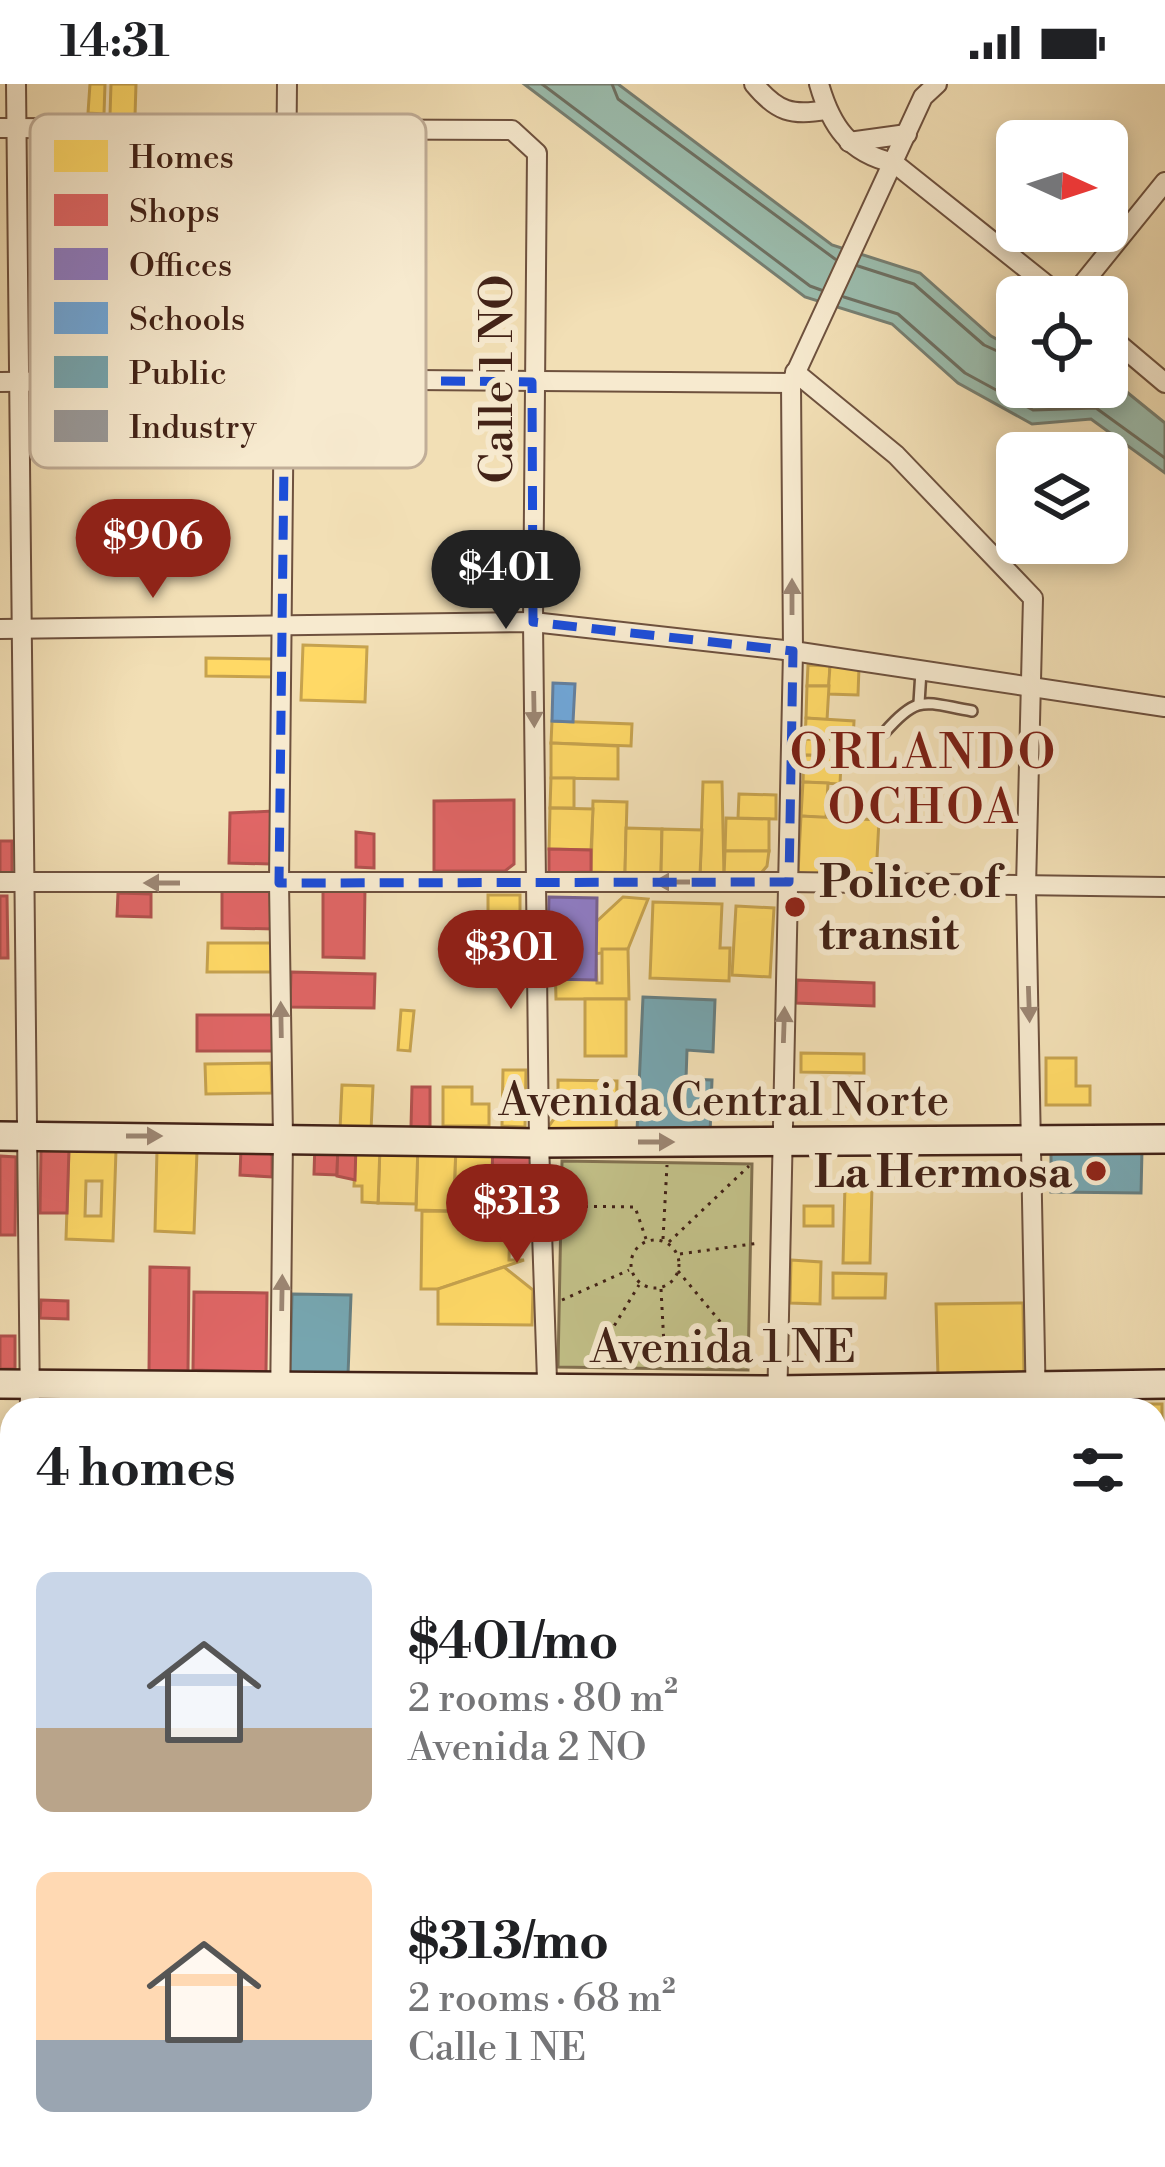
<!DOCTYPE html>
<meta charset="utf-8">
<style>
body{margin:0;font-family:"Libre Bodoni",serif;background:#f2f2f2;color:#202124;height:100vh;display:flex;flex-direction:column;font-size:45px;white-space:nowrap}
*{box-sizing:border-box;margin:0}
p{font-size:39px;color:#757577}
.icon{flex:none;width:66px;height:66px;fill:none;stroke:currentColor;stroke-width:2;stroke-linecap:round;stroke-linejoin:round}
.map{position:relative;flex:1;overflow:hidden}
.details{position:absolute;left:0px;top:1314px;width:1167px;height:771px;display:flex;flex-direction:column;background:#fff;border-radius:36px 36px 0 0;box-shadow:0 6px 18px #0003}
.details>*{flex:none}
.needle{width:78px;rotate:93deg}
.fabs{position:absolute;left:996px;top:36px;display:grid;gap:24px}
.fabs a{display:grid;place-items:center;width:132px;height:132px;border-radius:18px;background:#fff;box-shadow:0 6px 18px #0003;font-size:60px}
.price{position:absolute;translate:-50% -102px;padding:0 27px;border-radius:42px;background:#8f2418;color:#fff;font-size:39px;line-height:78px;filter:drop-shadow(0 3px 6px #0008)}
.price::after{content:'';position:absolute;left:50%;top:72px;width:36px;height:27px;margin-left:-18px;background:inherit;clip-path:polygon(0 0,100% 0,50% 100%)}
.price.active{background:#222;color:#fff}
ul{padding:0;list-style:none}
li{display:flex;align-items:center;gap:36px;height:300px;padding:0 36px}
li span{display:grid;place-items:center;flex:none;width:336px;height:240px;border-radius:18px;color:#555}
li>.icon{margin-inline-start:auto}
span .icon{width:144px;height:144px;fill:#fffc;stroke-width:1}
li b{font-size:51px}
h2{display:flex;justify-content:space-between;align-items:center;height:144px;padding:0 36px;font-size:51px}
.status{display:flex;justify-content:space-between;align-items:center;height:84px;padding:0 60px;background:#fff;direction:ltr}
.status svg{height:33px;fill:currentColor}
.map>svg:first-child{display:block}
</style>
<div class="status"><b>14:31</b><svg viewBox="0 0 49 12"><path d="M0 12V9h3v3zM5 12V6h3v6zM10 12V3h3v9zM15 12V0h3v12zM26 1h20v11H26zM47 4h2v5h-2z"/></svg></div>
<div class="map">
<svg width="1165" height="2083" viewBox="0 0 1165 2083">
<rect width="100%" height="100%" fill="#f2dfb5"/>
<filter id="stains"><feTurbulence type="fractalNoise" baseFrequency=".00167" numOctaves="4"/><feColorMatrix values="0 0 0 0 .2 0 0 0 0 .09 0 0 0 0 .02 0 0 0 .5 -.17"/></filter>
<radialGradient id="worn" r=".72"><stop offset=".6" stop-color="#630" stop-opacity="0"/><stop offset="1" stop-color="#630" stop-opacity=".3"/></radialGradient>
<!-- green -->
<path fill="#c2c088" stroke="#827150" stroke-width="3" d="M562 1077 752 1080 748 1286 558 1283Z"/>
<!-- water -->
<path fill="#9bbdae" stroke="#777f72" stroke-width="3" d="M524 0H618L832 161 920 189 991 252 1017 266V303H1107V292L1165 339V389L1091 335 1032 340 958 299 892 240 805 213Z"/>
<!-- homes -->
<g fill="#ffd966" stroke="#c6a24e" stroke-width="3" fill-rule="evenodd">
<path d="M90 0H105L104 30 88 29Z"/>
<path d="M111 0H136L135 32 110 31Z"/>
<path d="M303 561 367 563 365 618 301 616Z"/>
<path d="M206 574 276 575V593L206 592Z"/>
<path d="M808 581 830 582 829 602H807Z"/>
<path d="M830 582 859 583 858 611 828 610Z"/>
<path d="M807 602H829L827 636 806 634Z"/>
<path d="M806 634 854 637 853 657 805 655Z"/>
<path d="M552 637 632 640 631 662 551 659Z"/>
<path d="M805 655 853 657 852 673 804 671Z"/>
<path d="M551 659 618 662V695L551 694Z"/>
<path d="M804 671 834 672 833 679H841L840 700 803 698Z"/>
<path d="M551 694H574V724H550Z"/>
<path d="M703 698H722L724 792 700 791Z"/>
<path d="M803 698 828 699 826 734 801 732Z"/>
<path d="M739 710 776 711V735L738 734Z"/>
<path d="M593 717 627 718 625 789 591 788Z"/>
<path d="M550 724 593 725 591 766 549 765Z"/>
<path d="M801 732 879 736 876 793 798 789Z"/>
<path d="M726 734 769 735V767H725Z"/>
<path d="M626 744 662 745 661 790 625 789Z"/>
<path d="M662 745 702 746 700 791 661 790Z"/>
<path d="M725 767H769L767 782 761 789 724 792Z"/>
<rect x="488" y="811" width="32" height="80"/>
<path d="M623 813 648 815 628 865 555 876Z"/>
<path d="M653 818 722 820 720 864H730L729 897 650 894Z"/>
<path d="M736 822 774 824 770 893 732 891Z"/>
<path d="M208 859H271V888H207Z"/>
<path d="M602 865H628L629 915H556L555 876H596L597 899H602Z"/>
<rect x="585" y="915" width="41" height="57"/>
<path d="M401 926 414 927 410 967 398 966Z"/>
<path d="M801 969 864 970V989L801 988Z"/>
<path d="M1046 974H1076V1002H1090V1021H1046Z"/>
<path d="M271 979 272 1009 206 1010 205 980Z"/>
<path d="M503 986H526L525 1043 502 1042Z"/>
<path d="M558 996 617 997 616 1053H550L549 1042 558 1029Z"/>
<path d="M342 1001 373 1002 371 1047 340 1046Z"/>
<path d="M443 1003H472V1020H489V1042H443Z"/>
<path d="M418 1056 456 1057 454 1127 416 1126Z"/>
<path d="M456 1060 493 1061 491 1128 454 1127Z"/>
<path d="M380 1061H418L416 1120 378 1119Z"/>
<path d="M356 1062 380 1063 378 1119 362 1118V1102H354Z"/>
<path d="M69 1064 116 1066 113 1157 66 1155ZM86 1097H102L101 1132H85Z"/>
<path d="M157 1066 197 1067 194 1149 155 1147Z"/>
<path d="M525 1097 524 1134H510L509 1176H524L438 1205H421L422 1127 492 1128 476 1109Z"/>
<path d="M845 1101 872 1102 870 1179H843Z"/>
<rect x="804" y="1122" width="29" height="20"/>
<path d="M791 1176 821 1178 820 1220 790 1219Z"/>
<path d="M504 1183 533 1206 532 1241 438 1240V1205Z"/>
<path d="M833 1189 886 1190 885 1214H833Z"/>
<path d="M1023 1219 1024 1291 938 1292 936 1220Z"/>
<rect x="154" y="1310" width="40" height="16"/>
<path d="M1142 1320H1162V1404H1155V1326H1142Z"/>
</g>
<!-- shops -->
<g fill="#e06666" stroke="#b1524e" stroke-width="3">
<path d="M514 716V780L505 787H434V717Z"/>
<path d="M273 727 270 780 229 779 230 729Z"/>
<path d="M356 748 374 750V784L356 783Z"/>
<rect x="0" y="757" width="12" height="32"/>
<path d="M549 765 591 766V788L549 789Z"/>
<path d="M365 803 364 874 323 873V804Z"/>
<path d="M222 805H274V845L222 844Z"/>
<path d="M118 809 151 810V833L117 832Z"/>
<path d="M0 812H7L8 874H0Z"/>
<path d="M291 888 375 890 374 924 290 923Z"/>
<path d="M797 896 874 899V922L796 919Z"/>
<rect x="197" y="931" width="78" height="36"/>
<path d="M412 1003H430V1043H411Z"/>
<path d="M493 1054 531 1055 530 1097 492 1095Z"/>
<path d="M315 1058 338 1059 337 1091 314 1090Z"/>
<path d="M338 1059 356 1060 355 1096 337 1092Z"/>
<path d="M45 1064H69L67 1129H40L41 1066Z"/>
<path d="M241 1064H267L272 1072V1093L240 1091Z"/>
<path d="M0 1072 16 1073 15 1151H0Z"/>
<path d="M150 1183 189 1184 188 1287H149Z"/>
<path d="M194 1208 267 1209 266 1288 193 1286Z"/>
<path d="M41 1216 68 1217V1235L40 1234Z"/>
<rect x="0" y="1252" width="15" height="33"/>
<path d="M957 1309 995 1310 994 1326H956Z"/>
<path d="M215 1312 261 1313 270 1320V1326H214Z"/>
<path d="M901 1320V1326H792V1321Z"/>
</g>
<!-- offices -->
<g fill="#8e7cc3" stroke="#77618f" stroke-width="3">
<path d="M549 813 597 814 596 896 547 895Z"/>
<rect x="47" y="1311" width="68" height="15"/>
</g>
<!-- schools -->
<path fill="#6fa8dc" stroke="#6280a1" stroke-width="3" d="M553 599 575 600 573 638 552 637Z"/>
<!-- public -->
<g fill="#76a5af" stroke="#667e81" stroke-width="3">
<path d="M643 913 715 916 713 968 687 966 686 995 712 996 710 1050 637 1047Z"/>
<path d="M1051 1065 1142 1066 1141 1109 1051 1108Z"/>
<path d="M292 1210 351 1211 348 1291 290 1289Z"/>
</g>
<!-- industry -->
<rect fill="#999" stroke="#7f7572" stroke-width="3" x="0" y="1572" width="12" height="36"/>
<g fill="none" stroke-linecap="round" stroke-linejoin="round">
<!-- shore -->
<g stroke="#6e7062" stroke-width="3">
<path d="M542 0 810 202 821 206"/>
<path d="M612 0 618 15 835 175"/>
<path d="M858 182 914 200 984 261 1017 276"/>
<path d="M844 213 898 230 965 289 1033 326 1096 324 1165 374"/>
</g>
<defs>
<g id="lane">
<path d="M919 619 921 587"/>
<path d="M885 648C919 609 925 619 972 627"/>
</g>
<g id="street">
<path d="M16 0 30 1326"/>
<path d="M754 0C777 28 792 32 826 26"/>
<path d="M819 0C831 42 849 69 894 79L1062 213"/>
<path d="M0 44 512 46 537 69 533 538 539 1059 548 1326"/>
<path d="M849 58 907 50"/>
<path d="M1072 213 1165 98"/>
<path d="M1107 250 1165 299"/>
<path d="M795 288 896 371 1033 514 1026 803 1036 1326"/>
<path d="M0 298 285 295 791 299"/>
<path d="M0 545 533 538 793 567 1165 623"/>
<path d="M0 798H789L1165 803"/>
<path d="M280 1326 283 1053 279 799 287 0"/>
<path d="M777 1326 793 567 791 299 923 13 937 0"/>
<path d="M0 1549 12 1550"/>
<path d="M1155 1564H1165"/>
<path d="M0 1810H12"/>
<path d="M1155 1818H1165"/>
<path d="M268 2073V2083"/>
<path d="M24 2083V2073"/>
<path d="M349 2083 771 2077H1165"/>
</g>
<g id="secondary">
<path d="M0 1052 539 1059 1165 1055"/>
<path d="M0 1300 777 1306 1165 1300"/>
</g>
</defs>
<!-- lane casing -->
<use href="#lane" stroke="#6e513e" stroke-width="14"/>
<!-- street casing -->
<use href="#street" stroke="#6e513e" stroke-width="22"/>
<!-- secondary casing -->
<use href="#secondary" stroke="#422217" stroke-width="32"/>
<!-- path -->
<g stroke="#422217" stroke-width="3" stroke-dasharray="3 6" stroke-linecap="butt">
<path d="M558 1122 635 1123 646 1155"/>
<path d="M663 1155 667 1081"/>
<circle cx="655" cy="1180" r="24"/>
<path d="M669 1158 749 1082"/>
<path d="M680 1170 759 1159"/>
<path d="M678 1187 758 1283"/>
<path d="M661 1205 665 1280"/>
<path d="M562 1216 629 1186"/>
<path d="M591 1280 639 1201"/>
</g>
<!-- lane -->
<use href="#lane" stroke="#f7eacf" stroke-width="9"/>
<!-- street -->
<use href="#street" stroke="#f7eacf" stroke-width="18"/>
<!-- secondary -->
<use href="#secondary" stroke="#f7eacf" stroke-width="27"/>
</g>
<!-- one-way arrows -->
<defs><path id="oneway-solid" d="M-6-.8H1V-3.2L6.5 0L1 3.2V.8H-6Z" transform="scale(3)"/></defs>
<g fill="#9c8673">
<use href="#oneway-solid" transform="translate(792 513) rotate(-90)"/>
<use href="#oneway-solid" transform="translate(534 625) rotate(89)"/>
<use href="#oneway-solid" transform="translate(672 798) rotate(-180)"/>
<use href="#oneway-solid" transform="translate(162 799) rotate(-180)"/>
<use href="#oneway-solid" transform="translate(1029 920) rotate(88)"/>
<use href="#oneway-solid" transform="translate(281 936) rotate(-91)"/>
<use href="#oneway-solid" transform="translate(784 941) rotate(-88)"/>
<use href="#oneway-solid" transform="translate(144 1052)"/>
<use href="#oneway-solid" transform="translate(656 1058)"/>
<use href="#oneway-solid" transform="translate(282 1209) rotate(-89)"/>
</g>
<!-- marked area -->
<path fill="none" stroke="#1d4ed8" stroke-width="9" stroke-dasharray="24 15" stroke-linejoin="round" d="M285 295 532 298 533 538 793 567 789 798 279 799Z"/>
<!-- markers -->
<g fill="#8f2418" stroke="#f7eacf" stroke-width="4.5">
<circle cx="795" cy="823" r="12"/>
<circle cx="1096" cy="1087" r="12"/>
</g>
<g text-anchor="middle" stroke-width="12" stroke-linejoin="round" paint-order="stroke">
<!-- street labels -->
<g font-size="45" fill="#422217" stroke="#f7eacf">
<text transform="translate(496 295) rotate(-90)" y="16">Calle 1 NO</text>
<text x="724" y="1031">Avenida Central Norte</text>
<text x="723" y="1278">Avenida 1 NE</text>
</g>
<!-- poi labels -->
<g font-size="45" font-weight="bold" fill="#422217" stroke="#f7eacf" text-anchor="start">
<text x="819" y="813">Police of<tspan x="819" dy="52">transit</tspan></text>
<text x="1072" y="1103" text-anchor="end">La Hermosa</text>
</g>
<!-- neighbourhood labels -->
<g font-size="48" letter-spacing="3" fill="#7a1f14" stroke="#f7eacf">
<text x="924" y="684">ORLANDO<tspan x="924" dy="55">OCHOA</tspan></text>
</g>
</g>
<!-- legend -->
<rect x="30" y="30" width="396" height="354" rx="18" fill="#f7eacf" stroke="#c1ae98" stroke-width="3"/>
<rect x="54" y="56" width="54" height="32" fill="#ffd966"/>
<rect x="54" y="110" width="54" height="32" fill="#e06666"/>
<rect x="54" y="164" width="54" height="32" fill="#8e7cc3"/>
<rect x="54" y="218" width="54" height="32" fill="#6fa8dc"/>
<rect x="54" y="272" width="54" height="32" fill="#76a5af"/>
<rect x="54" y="326" width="54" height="32" fill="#999"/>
<g font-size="33" fill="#422217">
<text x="129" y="84">Homes</text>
<text x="129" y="138">Shops</text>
<text x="129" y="192">Offices</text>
<text x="129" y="246">Schools</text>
<text x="129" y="300">Public</text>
<text x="129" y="354">Industry</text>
</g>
<rect width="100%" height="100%" filter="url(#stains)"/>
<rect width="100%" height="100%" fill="url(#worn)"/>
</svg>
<div class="fabs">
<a><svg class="needle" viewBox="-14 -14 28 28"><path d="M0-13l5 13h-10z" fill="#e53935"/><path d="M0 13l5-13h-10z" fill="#757577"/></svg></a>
<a><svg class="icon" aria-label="locate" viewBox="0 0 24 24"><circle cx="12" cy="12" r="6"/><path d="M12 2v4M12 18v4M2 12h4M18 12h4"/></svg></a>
<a><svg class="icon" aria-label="layers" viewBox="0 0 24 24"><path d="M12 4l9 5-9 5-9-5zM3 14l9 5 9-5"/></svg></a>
</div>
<b class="price" style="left:153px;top:517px">$906</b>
<b class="price active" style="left:506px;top:548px">$401</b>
<b class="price" style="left:511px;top:928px">$301</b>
<b class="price" style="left:517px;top:1182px">$313</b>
<section class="details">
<h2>4 homes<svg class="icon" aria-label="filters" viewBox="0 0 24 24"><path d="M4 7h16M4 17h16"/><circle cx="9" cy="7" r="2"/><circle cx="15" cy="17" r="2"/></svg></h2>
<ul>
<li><span style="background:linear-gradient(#c9d6e8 65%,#b9a48a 0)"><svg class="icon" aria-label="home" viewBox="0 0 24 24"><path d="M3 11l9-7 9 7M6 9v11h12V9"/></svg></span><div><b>$401/mo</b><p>2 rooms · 80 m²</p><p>Avenida 2 NO</p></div></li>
<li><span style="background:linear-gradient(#ffd9b3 70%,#9aa5b1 0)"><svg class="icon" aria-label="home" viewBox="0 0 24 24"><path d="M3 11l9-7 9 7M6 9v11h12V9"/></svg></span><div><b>$313/mo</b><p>2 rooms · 68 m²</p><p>Calle 1 NE</p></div></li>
</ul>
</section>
</div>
